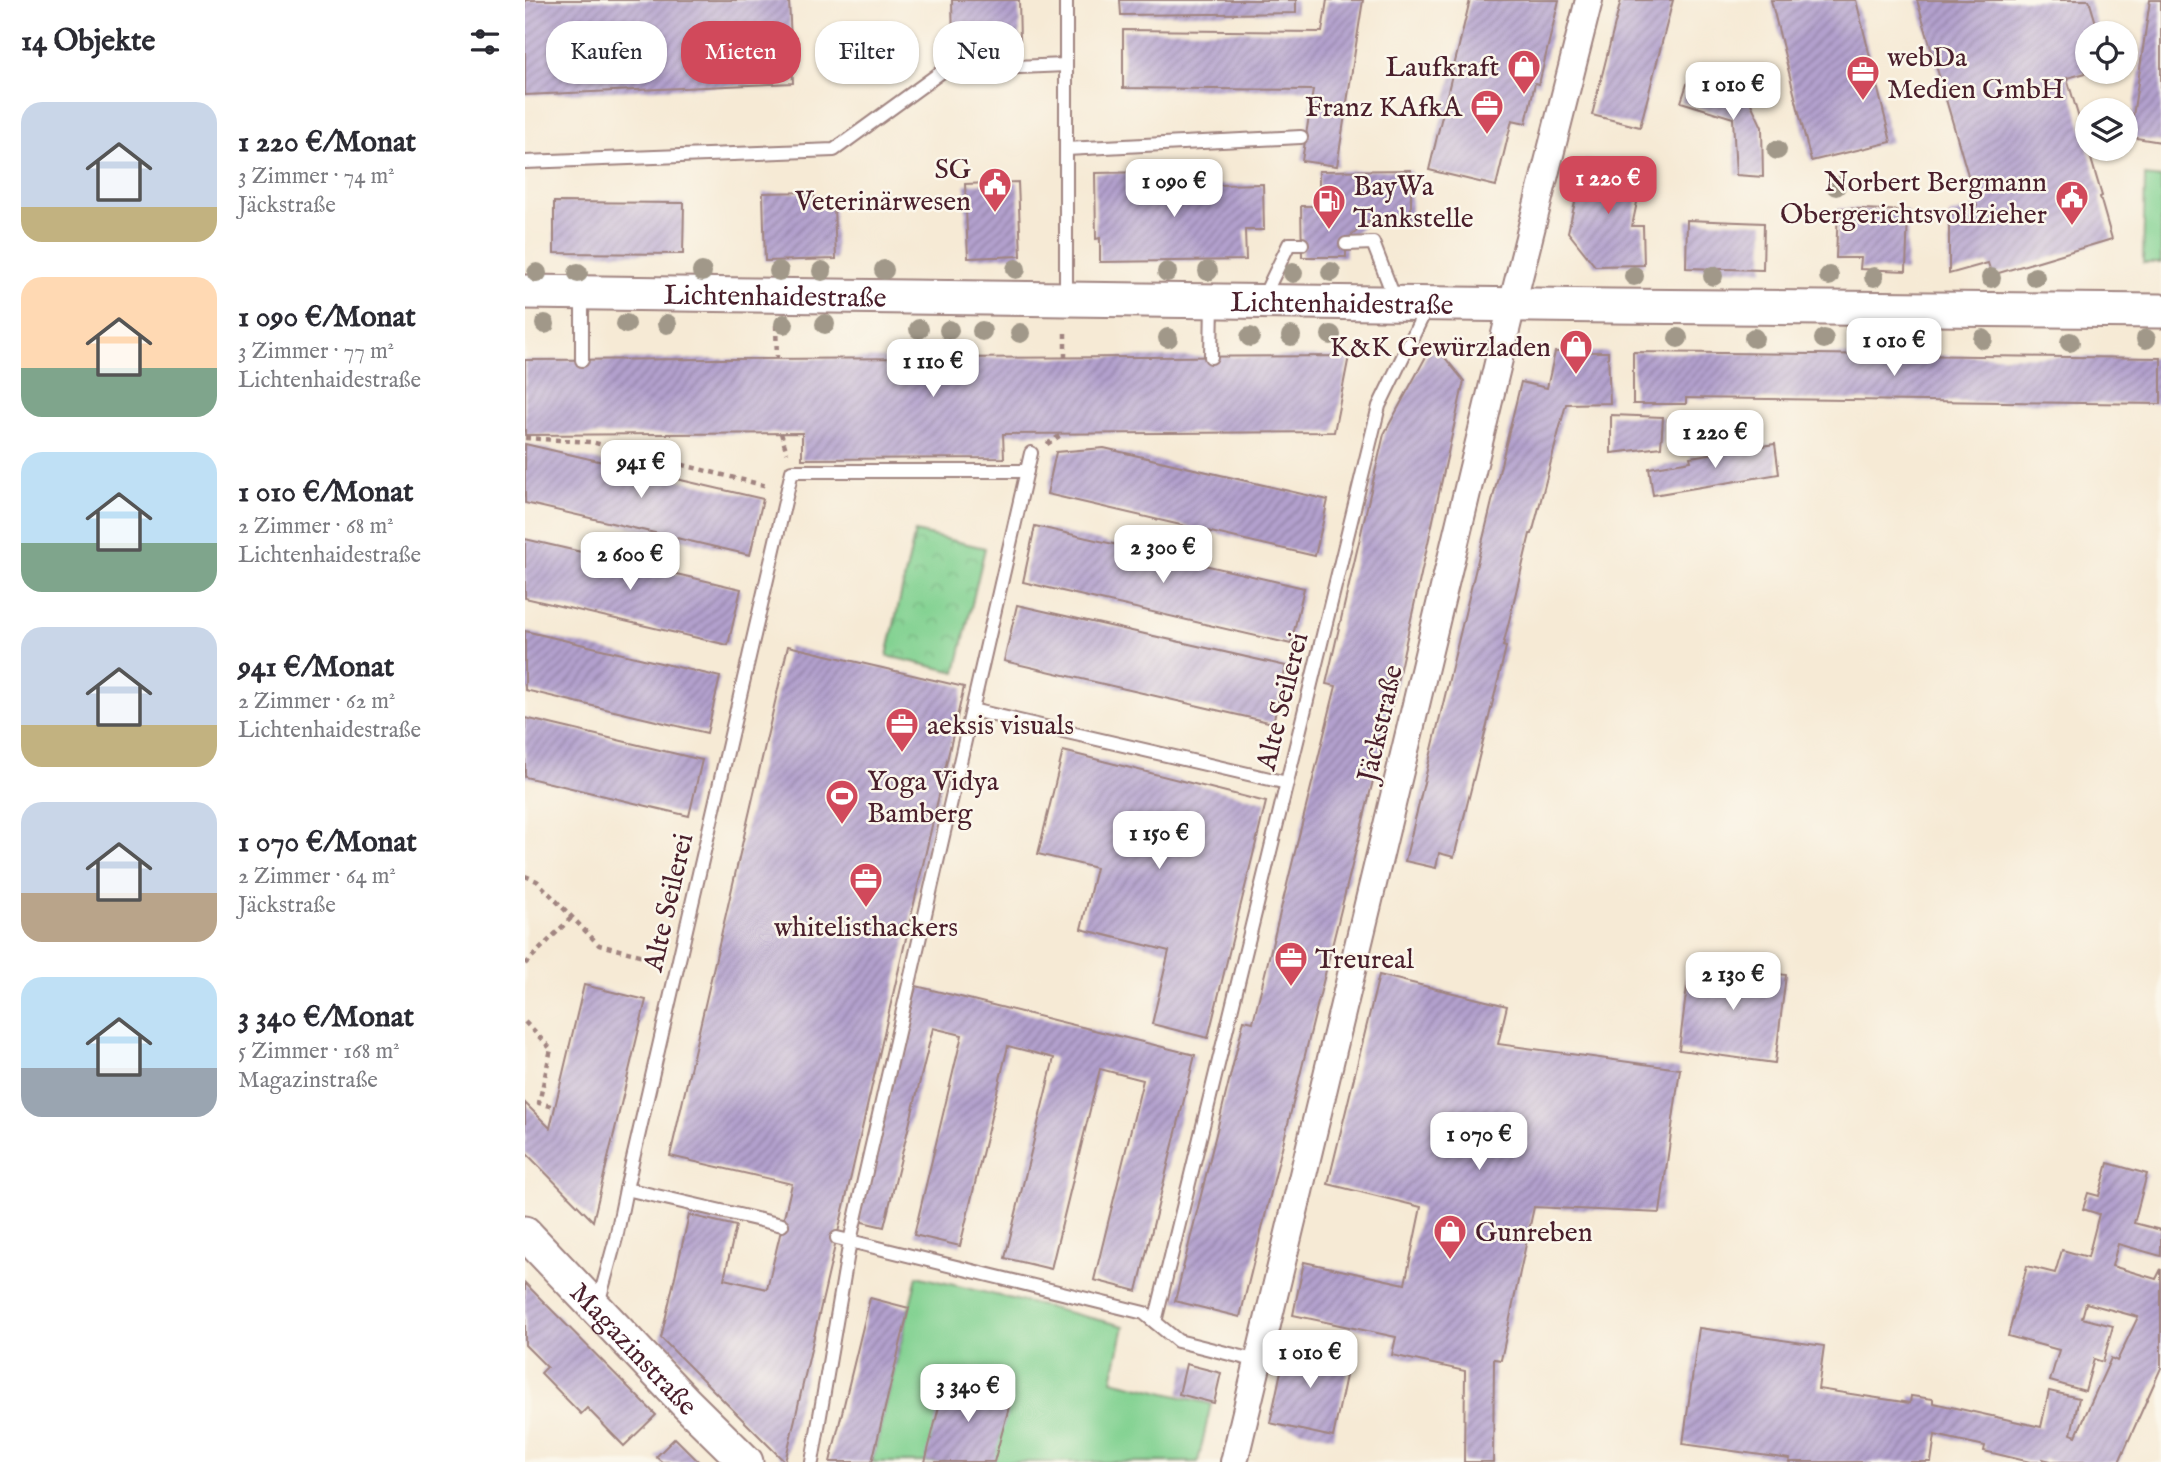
<!DOCTYPE html>
<html lang="de">
<meta charset="utf-8">
<style>
body{margin:0;font-family:"IM FELL English",serif;background:#f2f2f3;color:#2b2b33;height:100vh;display:flex;flex-direction:column;font-size:26px;white-space:nowrap}
*{box-sizing:border-box;margin:0}
p{font-size:23px;color:#7c7c81}
.icon{flex:none;width:38px;height:38px;fill:none;stroke:currentColor;stroke-width:2;stroke-linecap:round;stroke-linejoin:round}
.map{position:relative;flex:1;overflow:hidden}
.drawer{display:flex;flex-direction:column;background:#fff;width:525px}
.drawer>*{flex:none}
.top-card{position:absolute;left:21px;top:21px;width:665px;height:63px;display:flex;gap:14px}
.fabs{position:absolute;left:1550px;top:21px;display:grid;gap:14px}
.fabs a{display:grid;place-items:center;width:63px;height:63px;border-radius:50%;background:#fff;box-shadow:0 2px 5px #0004;font-size:35px}
.price{position:absolute;translate:-50% -60px;padding:0 16px;border-radius:14px;background:#fff;color:#222;font-size:23px;line-height:46px;filter:drop-shadow(0 2px 4px #0008)}
.price::after{content:'';position:absolute;left:50%;top:42px;width:21px;height:16px;margin-left:-10px;background:inherit;clip-path:polygon(0 0,100% 0,50% 100%)}
.price.current{background:#d1495b;color:#fff}
ul{padding:0;list-style:none}
li{display:flex;align-items:center;gap:21px;height:175px;padding:0 21px}
li span{display:grid;place-items:center;flex:none;width:196px;height:140px;border-radius:21px;color:#555}
li>.icon{margin-inline-start:auto}
span .icon{width:84px;height:84px;fill:#fffc;stroke-width:1}
li b{font-size:30px}
h2{display:flex;justify-content:space-between;align-items:center;height:84px;padding:0 21px;font-size:30px}
.pill{padding:0 24px;border-radius:28px;background:#fff;box-shadow:0 2px 5px #0004;font-size:24px;line-height:63px}
.pill.current{background:#d1495b;color:#fff}
main{display:flex;flex:1;min-height:0}
.map>svg:first-child{display:block}
</style>
<main>
<section class="drawer">
<h2>14 Objekte<svg class="icon" aria-label="filters" viewBox="0 0 24 24"><path d="M4 7h16M4 17h16"/><circle cx="9" cy="7" r="2"/><circle cx="15" cy="17" r="2"/></svg></h2>
<ul>
<li><span style="background:linear-gradient(#c9d6e8 75%,#c2b280 0)"><svg class="icon" aria-label="home" viewBox="0 0 24 24"><path d="M3 11l9-7 9 7M6 9v11h12V9"/></svg></span><div><b>1 220 €/Monat</b><p>3 Zimmer · 74 m²</p><p>Jäckstraße</p></div></li>
<li><span style="background:linear-gradient(#ffd9b3 65%,#7fa58c 0)"><svg class="icon" aria-label="home" viewBox="0 0 24 24"><path d="M3 11l9-7 9 7M6 9v11h12V9"/></svg></span><div><b>1 090 €/Monat</b><p>3 Zimmer · 77 m²</p><p>Lichtenhaidestraße</p></div></li>
<li><span style="background:linear-gradient(#bfe0f5 65%,#7fa58c 0)"><svg class="icon" aria-label="home" viewBox="0 0 24 24"><path d="M3 11l9-7 9 7M6 9v11h12V9"/></svg></span><div><b>1 010 €/Monat</b><p>2 Zimmer · 68 m²</p><p>Lichtenhaidestraße</p></div></li>
<li><span style="background:linear-gradient(#c9d6e8 70%,#c2b280 0)"><svg class="icon" aria-label="home" viewBox="0 0 24 24"><path d="M3 11l9-7 9 7M6 9v11h12V9"/></svg></span><div><b>941 €/Monat</b><p>2 Zimmer · 62 m²</p><p>Lichtenhaidestraße</p></div></li>
<li><span style="background:linear-gradient(#c9d6e8 65%,#b9a48a 0)"><svg class="icon" aria-label="home" viewBox="0 0 24 24"><path d="M3 11l9-7 9 7M6 9v11h12V9"/></svg></span><div><b>1 070 €/Monat</b><p>2 Zimmer · 64 m²</p><p>Jäckstraße</p></div></li>
<li><span style="background:linear-gradient(#bfe0f5 65%,#9aa5b1 0)"><svg class="icon" aria-label="home" viewBox="0 0 24 24"><path d="M3 11l9-7 9 7M6 9v11h12V9"/></svg></span><div><b>3 340 €/Monat</b><p>5 Zimmer · 168 m²</p><p>Magazinstraße</p></div></li>
</ul>
</section>
<div class="map">
<svg width="1636" height="1462" viewBox="0 0 1636 1462">
<defs>
<pattern id="park-crowns" width="20" height="18" patternUnits="userSpaceOnUse" patternTransform="scale(1.75)"><rect width="20" height="18" fill="#83d292"/><path d="M2 6a3 3 0 1 1 6 0M12 15a3 3 0 1 1 6 0" fill="none" stroke="#73b47e"/></pattern>
<pattern id="building-hatch" width="6" height="6" patternUnits="userSpaceOnUse" patternTransform="scale(1.75)"><rect width="6" height="6" fill="#b2a0cd"/><path d="M-1 1l2-2M0 6l6-6M5 7l2-2" fill="none" stroke="#9382a7"/></pattern>
</defs>
<rect width="100%" height="100%" fill="#fbf7ec"/>
<filter id="ink" filterUnits="userSpaceOnUse"><feTurbulence type="fractalNoise" baseFrequency=".0143" numOctaves="2"/><feDisplacementMap in="SourceGraphic" scale="14" xChannelSelector="R" yChannelSelector="G"/><feConvolveMatrix kernelMatrix="1 2 1 2 8 2 1 2 1" color-interpolation-filters="sRGB"/></filter>
<filter id="wash" filterUnits="userSpaceOnUse"><feTurbulence type="fractalNoise" baseFrequency=".00686" numOctaves="4" result="noise"/><feDisplacementMap in="SourceGraphic" scale="28" xChannelSelector="R" yChannelSelector="G"/><feGaussianBlur stdDeviation="1.57" result="paint"/><feColorMatrix in="noise" values="0 0 0 0 0 0 0 0 0 0 0 0 0 0 0 0 0 1.4 0 .05"/><feComposite in="paint" operator="in"/></filter>
<g filter="url(#wash)">
<rect width="100%" height="100%" fill="#f6ead5"/>
<!-- park -->
<path fill="url(#park-crowns)" stroke="#66785e" stroke-width="2" d="M390 532 460 548 431 672 362 656Z"/>
<!-- garden -->
<g fill="#83d292" stroke="#66785e" stroke-width="2">
<path d="M1620 176 1636 178V263H1618Z"/>
<path d="M392 1276 599 1326 587 1380 686 1404 673 1462H347Z"/>
</g>
<g id="blocks">
<!-- building -->
<g fill="url(#building-hatch)">
<path d="M0 0H264L268 83 0 95Z"/>
<path d="M427 0H494L495 40 428 42Z"/>
<path d="M595 0H771V13L596 15Z"/>
<path d="M802 0H838L812 166 777 161 788 90 598 88V30L797 32Z"/>
<path d="M945 0H1034L1014 84 1010 83 1001 123 987 120 971 186 904 170Z"/>
<path d="M1096 0H1148L1115 127 1067 115Z"/>
<path d="M1246 0H1331L1366 142 1286 161Z"/>
<path d="M1392 0H1564L1574 33H1563V61L1558 62 1561 73 1542 78 1577 196 1575 197 1587 239 1467 275 1463 263 1424 274V215L1452 206Z"/>
<path d="M1625 0H1636V142L1605 137Z"/>
<path d="M1164 78 1222 95 1237 127 1238 177 1211 175 1208 118 1156 102Z"/>
<path d="M1060 160 1118 174 1107 226H1118L1119 265 1070 266 1043 232Z"/>
<path d="M886 170V222H843L821 240V257H777L776 206H794V171Z"/>
<path d="M631 172V179H651V186L738 184 739 230H720L721 260 575 262V238L571 239 570 173Z"/>
<path d="M493 182 496 256 443 258 440 184Z"/>
<path d="M289 192 290 208 309 207 311 259 240 261 238 193Z"/>
<path d="M29 202 159 203 158 254 29 253Z"/>
<path d="M1313 208 1383 211 1381 271 1335 269 1336 258H1311Z"/>
<path d="M1162 220 1239 223 1238 270 1161 268Z"/>
<path d="M904 351 917 354 939 381 868 700 715 1317 650 1301 719 1020 728 1022 811 686 801 684 859 434Z"/>
<path d="M1030 352H1083L1085 403 1041 404 1007 534H1005L978 646 981 647 974 677 929 857 914 853 911 868 880 861 996 382 1022 388Z"/>
<path d="M1108 352 1636 358V404L1161 398V404H1108Z"/>
<path d="M824 356 809 432 478 434 479 458 277 459V433L0 435V360Z"/>
<path d="M1086 415 1138 417 1136 447 1086 453Z"/>
<path d="M0 444 238 499 225 555 0 503Z"/>
<path d="M1250 444 1254 474 1128 495 1124 468 1166 461 1165 457Z"/>
<path d="M579 448 803 500 790 556 522 494 531 452Z"/>
<path d="M510 526 779 588 766 644 498 582Z"/>
<path d="M0 539 216 589 203 645 0 598Z"/>
<path d="M492 605 761 666 748 723 479 661Z"/>
<path d="M0 631 195 677 182 733 0 690Z"/>
<path d="M263 646 439 687 260 1462 136 1338 164 1215 211 1226 199 1279 242 1289 267 1184 145 1156Z"/>
<path d="M0 718 177 760 164 816 0 777Z"/>
<path d="M538 751 741 802 683 1038 627 1024 644 951 556 929 571 868 513 854Z"/>
<path d="M1165 962 1261 975 1250 1063 1154 1050Z"/>
<path d="M854 975 982 1006 973 1044 1155 1069 1135 1213 1009 1207 976 1360 969 1359 968 1462H939L940 1371 867 1355 871 1337 768 1315 779 1262 880 1284 896 1207 803 1184Z"/>
<path d="M59 985 121 1000 68 1221 0 1152V1103L25 1128Z"/>
<path d="M391 986 670 1055 612 1291 569 1280 618 1080 575 1069 526 1269 480 1258 529 1058 483 1046 435 1246 389 1235 437 1035 408 1028 359 1227 333 1221Z"/>
<path d="M1583 1163 1622 1174 1609 1223 1636 1230V1256L1593 1244 1587 1266 1631 1279 1636 1269V1368L1594 1462H1530L1518 1459V1462H1505L1459 1451 1460 1446 1410 1435 1406 1462H1264L1265 1459 1158 1444 1174 1328 1299 1346 1293 1389 1385 1403 1386 1396 1408 1399V1403L1516 1427 1524 1391 1554 1398 1546 1434 1551 1436 1586 1358 1592 1361 1613 1317 1561 1303 1557 1318 1588 1326 1578 1362 1569 1359 1560 1391 1525 1381 1534 1350 1483 1336 1502 1266 1530 1273 1537 1250 1563 1257 1574 1214 1558 1209 1563 1193 1574 1196Z"/>
<path d="M0 1283 131 1415 99 1446 62 1408 56 1414 16 1373 22 1367 0 1345Z"/>
<path d="M345 1298 384 1308 347 1462H305Z"/>
<path d="M762 1343 825 1357 808 1437 745 1423Z"/>
<path d="M661 1364 696 1373 689 1403 654 1394Z"/>
<path d="M421 1379 487 1396 469 1462H400Z"/>
<path d="M150 1438 174 1462H137L131 1457Z"/>
</g>
</g>
</g>
<g filter="url(#ink)">
<use href="#blocks" fill-opacity="0" stroke="#a08480" stroke-width="2"/>
<g fill="none" stroke-linecap="round" stroke-linejoin="round">
<defs>
<g id="service">
<path d="M541 149 776 137"/>
<path d="M0 162 309 150 419 70 541 65"/>
<path d="M821 244 848 243 871 302"/>
<path d="M738 298 764 244H777"/>
<path d="M541 299V0"/>
<path d="M686 357 687 301"/>
<path d="M57 360V293"/>
<path d="M447 710 762 783"/>
<path d="M257 1225 101 1189 267 471H502"/>
<path d="M312 1238 325 1241 506 453"/>
<path d="M73 1304 91 1238 101 1189"/>
<path d="M630 1322 854 406 902 307"/>
<path d="M287 1462 325 1241 619 1313 653 1341 733 1361"/>
</g>
<path id="minor" d="M709 1462 987 305 1064 0"/>
<g id="tertiary">
<path id="s1" d="M0 292 1087 306 1636 311"/>
<path id="s2" d="M0 1233 161 1403 221 1462"/>
</g>
</defs>
<!-- service casing -->
<use href="#service" stroke="#a08480" stroke-width="16"/>
<!-- minor casing -->
<use href="#minor" stroke="#a08480" stroke-width="30"/>
<!-- tertiary casing -->
<use href="#tertiary" stroke="#a08480" stroke-width="37"/>
<!-- path -->
<g stroke="#a08480" stroke-width="4.5" stroke-dasharray="5 5" stroke-linecap="butt">
<path d="M251 325 252 359"/>
<path d="M540 358V328"/>
<path d="M256 433 262 453"/>
<path d="M0 438 66 442 242 486"/>
<path d="M522 444 539 433"/>
<path d="M0 876 12 881 74 945 135 960"/>
<path d="M0 964 47 917"/>
<path d="M0 1022 26 1049 14 1103 30 1107"/>
</g>
<!-- service -->
<use href="#service" stroke="#fff" stroke-width="12"/>
<!-- minor -->
<use href="#minor" stroke="#fff" stroke-width="26"/>
<!-- tertiary -->
<use href="#tertiary" stroke="#fff" stroke-width="33"/>
</g>
<!-- trees -->
<g fill="#a19889">
<circle cx="1252" cy="150" r="10"/>
<circle cx="1311" cy="186" r="10"/>
<circle cx="491" cy="269" r="10"/>
<circle cx="359" cy="270" r="10"/>
<circle cx="254" cy="271" r="10"/>
<circle cx="297" cy="271" r="10"/>
<circle cx="683" cy="271" r="10"/>
<circle cx="177" cy="272" r="10"/>
<circle cx="642" cy="272" r="10"/>
<circle cx="806" cy="272" r="10"/>
<circle cx="12" cy="273" r="10"/>
<circle cx="53" cy="273" r="10"/>
<circle cx="768" cy="273" r="10"/>
<circle cx="1109" cy="276" r="10"/>
<circle cx="1188" cy="276" r="10"/>
<circle cx="1304" cy="276" r="10"/>
<circle cx="1349" cy="277" r="10"/>
<circle cx="1510" cy="277" r="10"/>
<circle cx="1466" cy="278" r="10"/>
<circle cx="20" cy="324" r="10"/>
<circle cx="101" cy="324" r="10"/>
<circle cx="142" cy="324" r="10"/>
<circle cx="259" cy="324" r="10"/>
<circle cx="300" cy="324" r="10"/>
<circle cx="394" cy="329" r="10"/>
<circle cx="424" cy="330" r="10"/>
<circle cx="457" cy="331" r="10"/>
<circle cx="495" cy="333" r="10"/>
<circle cx="806" cy="335" r="10"/>
<circle cx="766" cy="336" r="10"/>
<circle cx="1378" cy="336" r="10"/>
<circle cx="725" cy="337" r="10"/>
<circle cx="643" cy="338" r="10"/>
<circle cx="1153" cy="338" r="10"/>
<circle cx="1229" cy="338" r="10"/>
<circle cx="1299" cy="339" r="10"/>
<circle cx="1458" cy="339" r="10"/>
<circle cx="1621" cy="339" r="10"/>
<circle cx="1545" cy="342" r="10"/>
</g>
</g>
<!-- icons -->
<defs>
<symbol id="shop-pin" viewBox="-11 -11 22 30"><path d="M0 17L-7.5 6A9.5 9.5 0 1 1 7.5 6Z" fill="#d1495b" stroke="#fbf7ec"/><path d="M-5-2.5h2.3a2.7 3.5 0 0 1 5.4 0H5L5.5 6h-11ZM-1.5-2.5h3a1.5 2.3 0 0 0-3 0Z" fill="#fff"/></symbol>
<symbol id="office-pin" viewBox="-11 -11 22 30"><path d="M0 17L-7.5 6A9.5 9.5 0 1 1 7.5 6Z" fill="#d1495b" stroke="#fbf7ec"/><path d="M-6-3h4V-5.5h4V-3h4V5H-6ZM-1-4.5V-3h2v-1.5ZM-6 0V1H6V0Z" fill="#fff"/></symbol>
<symbol id="civic-pin" viewBox="-11 -11 22 30"><path d="M0 17L-7.5 6A9.5 9.5 0 1 1 7.5 6Z" fill="#d1495b" stroke="#fbf7ec"/><path d="M-.6-6.5H3V-4.5H.6V-3L4-1V1h2V6H-6V1h2V-1L-.6-3ZM-1.2 2.5V6h2.4V2.5Z" fill="#fff"/></symbol>
<symbol id="fuel-pin" viewBox="-11 -11 22 30"><path d="M0 17L-7.5 6A9.5 9.5 0 1 1 7.5 6Z" fill="#d1495b" stroke="#fbf7ec"/><path d="M-5.5-6h7V0h2V4h1.3V-2.5L3-4.5l.8-.8L6-3V5H2.5V1h-1V6h-7ZM-4.2-4.7v3.2H.2V-4.7Z" fill="#fff"/></symbol>
<symbol id="stadium-pin" viewBox="-11 -11 22 30"><path d="M0 17L-7.5 6A9.5 9.5 0 1 1 7.5 6Z" fill="#d1495b" stroke="#fbf7ec"/><path d="M0-5a6.5 5 0 1 0 0 10a6.5 5 0 1 0 0-10ZM-3.5-1.8h7v3.6h-7Z" fill="#fff"/></symbol>
</defs>
<g fill-rule="evenodd">
<use href="#shop-pin" x="980" y="47" width="38" height="52"/>
<use href="#office-pin" x="1319" y="53" width="38" height="52"/>
<use href="#office-pin" x="943" y="87" width="38" height="52"/>
<use href="#civic-pin" x="451" y="165" width="38" height="52"/>
<use href="#civic-pin" x="1528" y="178" width="38" height="52"/>
<use href="#fuel-pin" x="785" y="182" width="38" height="52"/>
<use href="#shop-pin" x="1032" y="327" width="38" height="52"/>
<use href="#office-pin" x="358" y="705" width="38" height="52"/>
<use href="#stadium-pin" x="298" y="777" width="38" height="52"/>
<use href="#office-pin" x="322" y="860" width="38" height="52"/>
<use href="#office-pin" x="747" y="939" width="38" height="52"/>
<use href="#shop-pin" x="906" y="1212" width="38" height="52"/>
</g>
<g text-anchor="middle" stroke-width="5" stroke-linejoin="round" paint-order="stroke">
<!-- poi labels -->
<g font-size="28" fill="#4a1f2b" stroke="#fbf7ec" text-anchor="start">
<text x="1362" y="66">webDa<tspan x="1362" dy="32">Medien GmbH</tspan></text>
<text x="974" y="76" text-anchor="end">Laufkraft</text>
<text x="937" y="116" text-anchor="end">Franz KAfkA</text>
<text x="446" y="178" text-anchor="end">SG<tspan x="446" dy="32">Veterinärwesen</tspan></text>
<text x="1522" y="191" text-anchor="end">Norbert Bergmann<tspan x="1522" dy="32">Obergerichtsvollzieher</tspan></text>
<text x="828" y="195">BayWa<tspan x="828" dy="32">Tankstelle</tspan></text>
<text x="1026" y="356" text-anchor="end">K&amp;K Gewürzladen</text>
<text x="402" y="734">aeksis visuals</text>
<text x="342" y="790">Yoga Vidya<tspan x="342" dy="32">Bamberg</tspan></text>
<text x="341" y="936" text-anchor="middle">whitelisthackers</text>
<text x="790" y="968">Treureal</text>
<text x="950" y="1241">Gunreben</text>
</g>
<!-- street labels -->
<g font-size="28" fill="#4a1f2b" stroke="#fbf7ec">
<text dy="10" stroke="none"><textPath href="#s1" startOffset="250">Lichtenhaidestraße</textPath></text>
<text dy="10" stroke="none"><textPath href="#s1" startOffset="817">Lichtenhaidestraße</textPath></text>
<text transform="translate(756 701) rotate(-76)" y="10">Alte Seilerei</text>
<text transform="translate(854 723) rotate(-77)" y="10">Jäckstraße</text>
<text transform="translate(142 902) rotate(-77)" y="10">Alte Seilerei</text>
<text dy="10" stroke="none"><textPath href="#s2" startOffset="159">Magazinstraße</textPath></text>
</g>
</g>
</svg>
<div class="fabs">
<a><svg class="icon" aria-label="locate" viewBox="0 0 24 24"><circle cx="12" cy="12" r="6"/><path d="M12 2v4M12 18v4M2 12h4M18 12h4"/></svg></a>
<a><svg class="icon" aria-label="layers" viewBox="0 0 24 24"><path d="M12 4l9 5-9 5-9-5zM3 14l9 5 9-5"/></svg></a>
</div>
<b class="price" style="left:1208px;top:122px">1 010 €</b>
<b class="price current" style="left:1083px;top:216px">1 220 €</b>
<b class="price" style="left:649px;top:219px">1 090 €</b>
<b class="price" style="left:1369px;top:378px">1 010 €</b>
<b class="price" style="left:408px;top:399px">1 110 €</b>
<b class="price" style="left:1190px;top:470px">1 220 €</b>
<b class="price" style="left:116px;top:500px">941 €</b>
<b class="price" style="left:638px;top:585px">2 300 €</b>
<b class="price" style="left:105px;top:592px">2 600 €</b>
<b class="price" style="left:634px;top:871px">1 150 €</b>
<b class="price" style="left:1208px;top:1012px">2 130 €</b>
<b class="price" style="left:954px;top:1172px">1 070 €</b>
<b class="price" style="left:785px;top:1390px">1 010 €</b>
<b class="price" style="left:443px;top:1424px">3 340 €</b>
<div class="top-card">
<a class="pill">Kaufen</a>
<a class="pill current">Mieten</a>
<a class="pill">Filter</a>
<a class="pill">Neu</a>
</div>
</div>
</main>
